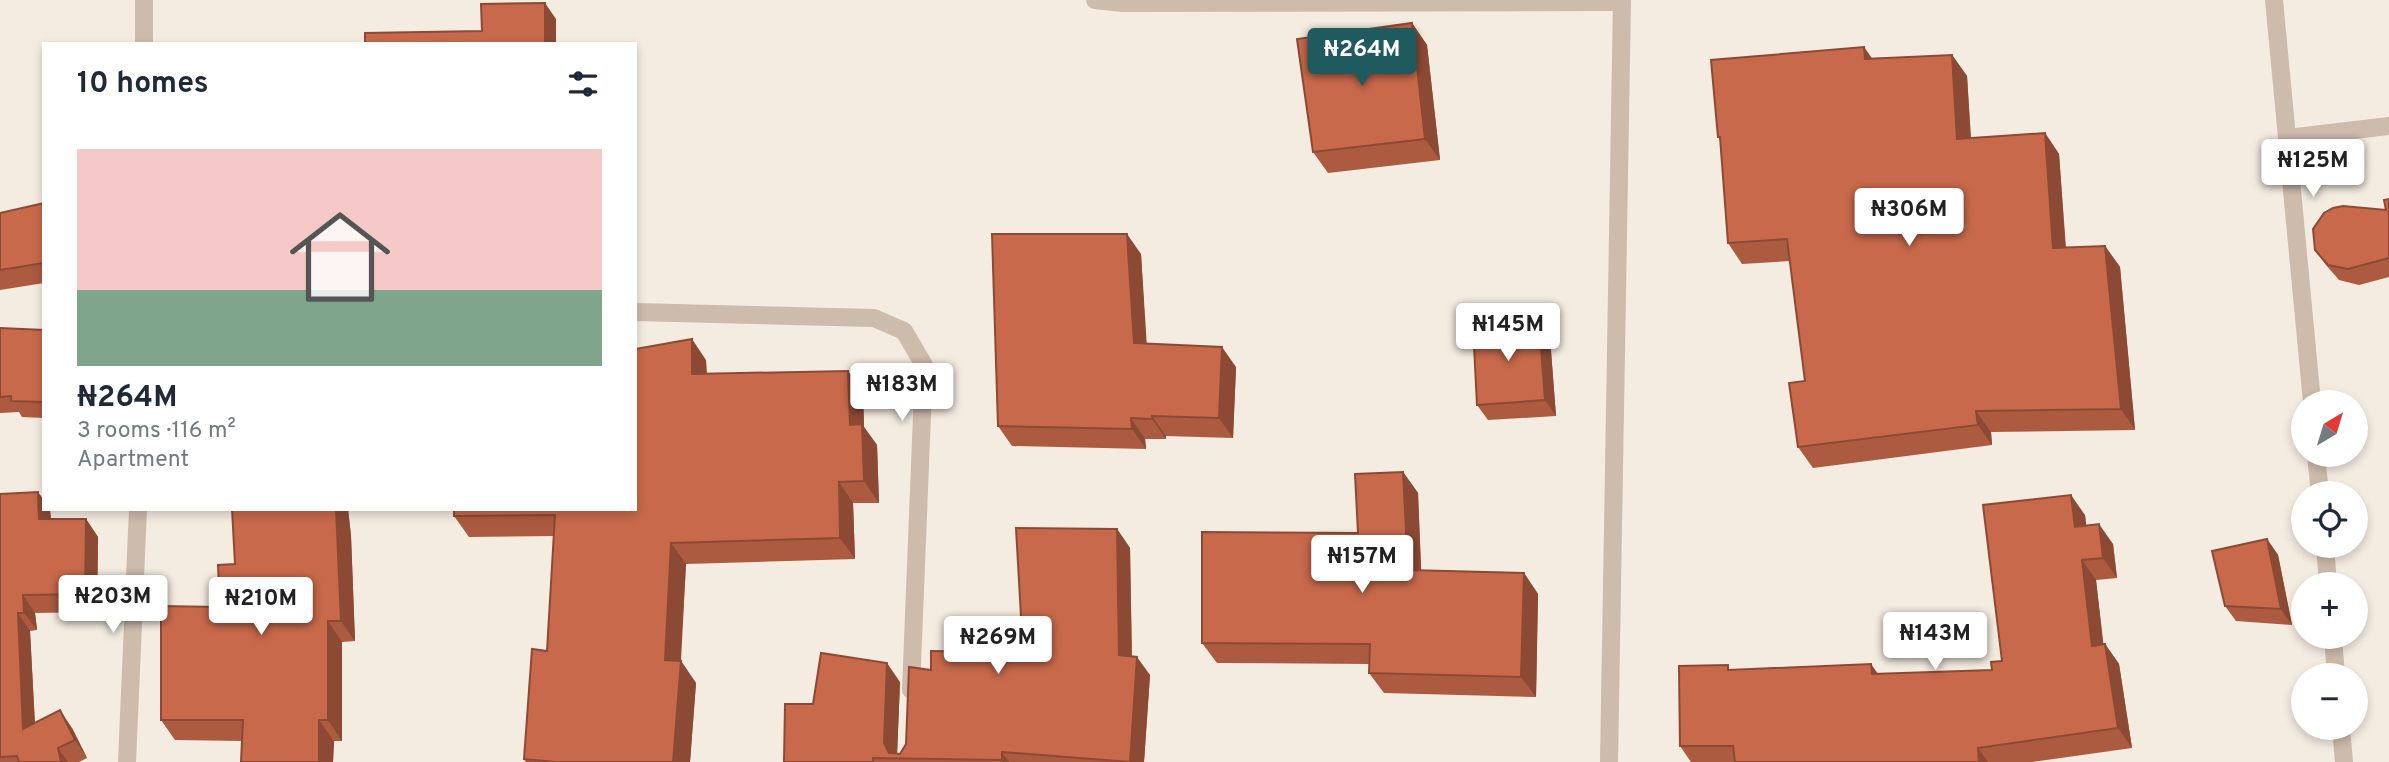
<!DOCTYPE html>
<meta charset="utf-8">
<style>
body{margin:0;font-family:Overpass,sans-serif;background:#f2f2f3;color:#1f2937;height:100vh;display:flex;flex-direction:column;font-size:26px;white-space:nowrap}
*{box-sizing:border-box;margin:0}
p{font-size:23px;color:#747a83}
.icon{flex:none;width:38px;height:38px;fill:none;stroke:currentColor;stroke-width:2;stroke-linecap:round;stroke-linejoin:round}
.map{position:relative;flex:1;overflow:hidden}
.sheet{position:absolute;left:42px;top:42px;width:595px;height:469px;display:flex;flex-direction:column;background:#fff;border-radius:0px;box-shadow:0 4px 10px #0003}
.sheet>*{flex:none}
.needle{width:46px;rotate:38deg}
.tools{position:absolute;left:2291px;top:390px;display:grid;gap:14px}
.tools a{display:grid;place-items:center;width:77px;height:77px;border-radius:50%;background:#fff;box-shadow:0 4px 10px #0003;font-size:35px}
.price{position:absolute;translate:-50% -60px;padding:0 16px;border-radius:7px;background:#fff;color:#222;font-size:23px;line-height:46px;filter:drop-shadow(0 2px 4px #0008)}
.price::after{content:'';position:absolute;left:50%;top:42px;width:21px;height:16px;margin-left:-10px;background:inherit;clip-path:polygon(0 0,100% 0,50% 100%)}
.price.on{background:#1f5a5e;color:#fff}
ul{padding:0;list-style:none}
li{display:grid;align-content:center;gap:14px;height:371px;padding:0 35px}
li span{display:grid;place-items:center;height:217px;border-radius:0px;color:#555}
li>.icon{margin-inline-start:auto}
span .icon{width:126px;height:126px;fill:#fffc;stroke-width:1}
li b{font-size:30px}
h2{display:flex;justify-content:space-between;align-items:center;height:84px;padding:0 35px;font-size:30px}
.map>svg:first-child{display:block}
</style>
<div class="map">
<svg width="2389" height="762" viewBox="0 0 2389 762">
<rect width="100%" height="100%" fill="#f4ebe1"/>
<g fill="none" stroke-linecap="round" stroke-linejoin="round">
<!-- street -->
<g stroke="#cdbbac" stroke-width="18">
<path d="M144 0V44"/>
<path d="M1095 0 1123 3 1622 2"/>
<path d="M2274 0 2312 402"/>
<path d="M2288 138 2389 126"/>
<path d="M635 312 874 318 904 331 924 365 911 690"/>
<path d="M2316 455 2320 494"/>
<path d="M2325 546 2328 584"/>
<path d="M2333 637 2336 676"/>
<path d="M2341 728 2344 762"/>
<path d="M127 762 138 509"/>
<path d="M1609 762 1622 0"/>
</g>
</g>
<!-- wall -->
<g fill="#ac5a40">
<path d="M1412 23 1427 45 1440 160 1328 173 1313 152Z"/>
<path d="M1952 55 1967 76 1971 138 2045 133 2059 154 2066 248 2105 246 2120 267 2135 430 1991 432 1992 445 1813 468 1798 447 1805 381 1790 261 1742 264 1728 243 1720 140 1718 137 1872 58Z"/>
<path d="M2389 199V277L2359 285 2339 280 2326 265 2315 250 2386 210Z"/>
<path d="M44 203V283L0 290V213Z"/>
<path d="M1141 254 1146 343 1236 367 1233 438 1166 436V439H1145L1146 449 1012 446 998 426Z"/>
<path d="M0 328 44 330V418L22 417 19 412 0 413Z"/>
<path d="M1550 338 1556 416 1488 420 1477 405Z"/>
<path d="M706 360 707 374 848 371 863 392 864 427 877 445 879 503H853L855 559 686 564 681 661 696 683 690 762H526L524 759 547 651 554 536 469 537 454 516Z"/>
<path d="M1403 472 1418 493 1421 570 1524 573 1538 594 1536 697 1384 693 1369 673V664L1217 663 1202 643 1358 533Z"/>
<path d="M0 494 44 500 50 510 51 519H86L98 537 97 612 35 613 37 630 30 631 35 723 72 728 87 758 79 762H0Z"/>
<path d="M231 509H348L351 536 355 641 342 642V741H334L333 762H241L242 741 175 740 161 720 220 607 235 564 232 511Z"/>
<path d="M2085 515 2086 526 2113 544 2117 578 2096 580 2103 644H2105L2119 664 2132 748 2032 762H1691L1680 746 1731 670 1878 674 1992 670 2002 661Z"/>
<path d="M1117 529 1130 548 1132 656 1150 675 1144 762H784L813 704 900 682 897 753 900 754 906 744 931 670 1023 652Z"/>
<path d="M2267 539 2278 555 2292 625 2236 621 2225 606Z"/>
</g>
<!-- shaded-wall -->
<g fill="#8c4a34">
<path d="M545 3 556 19V44H545Z"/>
<path d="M1412 23 1427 45 1440 160 1425 139Z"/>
<path d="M1864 47 1879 68 1865 59Z"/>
<path d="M1952 55 1967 76 1972 160 1957 139Z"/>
<path d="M2045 133 2059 154 2067 269 2053 248Z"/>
<path d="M1127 234 1141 254 1148 363 1134 343Z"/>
<path d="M2105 246 2120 267 2135 430 2121 409Z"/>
<path d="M1539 322 1550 338 1556 416 1545 400Z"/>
<path d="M692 339 706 360 707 396 692 374Z"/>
<path d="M1222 347 1236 367 1233 438 1219 418Z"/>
<path d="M848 371 863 392 864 427 877 445 879 503 864 481 850 425Z"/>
<path d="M1976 411 1991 432 1992 445 1978 425Z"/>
<path d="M1152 416 1166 436V439L1152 419Z"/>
<path d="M1131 418 1145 439 1146 449 1132 429Z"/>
<path d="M1403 472 1418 493 1422 591 1408 570Z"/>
<path d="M839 482 853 503 855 559 840 538Z"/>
<path d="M38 492 44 500V509H50L52 537 39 519Z"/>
<path d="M2071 495 2085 515 2089 547 2075 527Z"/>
<path d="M336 509H348L351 536 355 641 341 621Z"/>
<path d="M86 519 98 537 97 612 85 594Z"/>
<path d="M2099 524 2113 544 2117 578 2103 558Z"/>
<path d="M1117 529 1130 548 1132 674 1119 655Z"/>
<path d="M2267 539 2278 555 2292 625 2281 609Z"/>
<path d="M671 543 686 564 680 666 681 661 696 683 690 762H673L665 660Z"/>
<path d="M2082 560 2096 580 2106 666 2092 646Z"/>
<path d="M1524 573 1538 594 1536 697 1521 677Z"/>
<path d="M23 595 35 613 37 630 24 613Z"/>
<path d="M18 613 30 631 36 746 23 729Z"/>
<path d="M328 621 342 642V741L328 720Z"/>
<path d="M2105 644 2119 664 2132 748 2118 728Z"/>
<path d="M1137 657 1150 675 1144 762H1130Z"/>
<path d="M887 663 900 682 897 758H893L884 743Z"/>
<path d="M1871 664 1885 684 1872 674Z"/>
<path d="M60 710 72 728 87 758 75 740Z"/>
<path d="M319 720 334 741 333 762H319Z"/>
<path d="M58 748 68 762H61Z"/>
<path d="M1978 748 1988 762H1979Z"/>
<path d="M1002 752 1009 762H1003L1002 760Z"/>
</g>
<!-- building -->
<g fill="#c8694b" stroke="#8c4a34" stroke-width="2">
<path d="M545 3V44H365V33L482 31 481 4Z"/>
<path d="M1412 23 1425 139 1313 152 1297 39Z"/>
<path d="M1864 47 1865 59 1952 55 1957 139 2045 133 2053 248 2105 246 2121 409 1976 411 1978 425 1798 447 1789 383 1805 381 1787 239 1728 243 1720 137H1718L1711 60Z"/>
<path d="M2389 199V258L2348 269 2328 265 2315 250 2313 229 2324 213 2333 208 2343 206 2386 210 2384 200Z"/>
<path d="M44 203V263L0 270V213Z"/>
<path d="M992 234H1127L1134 343 1222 347 1219 418 1152 416V419L1131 418 1132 429 998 426Z"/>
<path d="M1539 322 1545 400 1477 405 1473 326Z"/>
<path d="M0 328 44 330V402L11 401V396L0 397Z"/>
<path d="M692 339V374L848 371 850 425 862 424 864 481 839 482 840 538 671 543 665 660 681 661 673 762H555L524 759 532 649 547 651 555 515 454 516V509H635V349Z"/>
<path d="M1403 472 1408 570 1524 573 1521 677 1369 673 1370 644 1202 643V532L1358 533 1355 474Z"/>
<path d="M38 492 39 519H86L85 594 23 595 24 613H18L23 729 60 710 75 740 58 748 61 762H19L17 756 0 757V494Z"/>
<path d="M2071 495 2075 527 2099 524 2103 558 2082 560 2092 646 2105 644 2118 728 1978 748 1979 762H1735L1733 746H1680L1679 666 1728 665V670L1871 664 1872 674 1992 670 1991 662 2002 661 1983 505Z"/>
<path d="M232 509H336L341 621H328V720H319V762H241L243 720H161V606L220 607 218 565 235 564Z"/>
<path d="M1016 528 1117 529 1119 655 1137 657 1130 762 1002 752V760L873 758V762H784L785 704H813L821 653 887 663 884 743 889 753 900 754 906 744 909 667 931 670V651L1023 652Z"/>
<path d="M2267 539 2281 609 2225 606 2212 551Z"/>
</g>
</svg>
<div class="tools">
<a><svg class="needle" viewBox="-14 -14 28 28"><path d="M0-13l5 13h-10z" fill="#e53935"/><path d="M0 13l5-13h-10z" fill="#747a83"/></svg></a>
<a><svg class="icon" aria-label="locate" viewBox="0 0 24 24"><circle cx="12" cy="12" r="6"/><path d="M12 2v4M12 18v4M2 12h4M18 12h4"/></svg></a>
<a>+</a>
<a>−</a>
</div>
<b class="price on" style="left:1362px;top:88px">₦264M</b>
<b class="price" style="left:2313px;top:199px">₦125M</b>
<b class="price" style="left:1909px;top:248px">₦306M</b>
<b class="price" style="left:1508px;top:363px">₦145M</b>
<b class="price" style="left:902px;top:423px">₦183M</b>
<b class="price" style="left:1362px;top:595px">₦157M</b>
<b class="price" style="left:113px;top:635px">₦203M</b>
<b class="price" style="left:261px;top:637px">₦210M</b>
<b class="price" style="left:1935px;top:672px">₦143M</b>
<b class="price" style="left:998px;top:676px">₦269M</b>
<section class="sheet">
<h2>10 homes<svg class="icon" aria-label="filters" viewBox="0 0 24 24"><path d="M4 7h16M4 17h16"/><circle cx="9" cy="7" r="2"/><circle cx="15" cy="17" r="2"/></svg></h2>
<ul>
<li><span style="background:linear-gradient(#f6c9c9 65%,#7fa58c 0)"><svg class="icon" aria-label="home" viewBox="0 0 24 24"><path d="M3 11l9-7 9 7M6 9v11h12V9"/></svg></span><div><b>₦264M</b><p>3 rooms · 116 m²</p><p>Apartment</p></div></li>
</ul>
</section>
</div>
